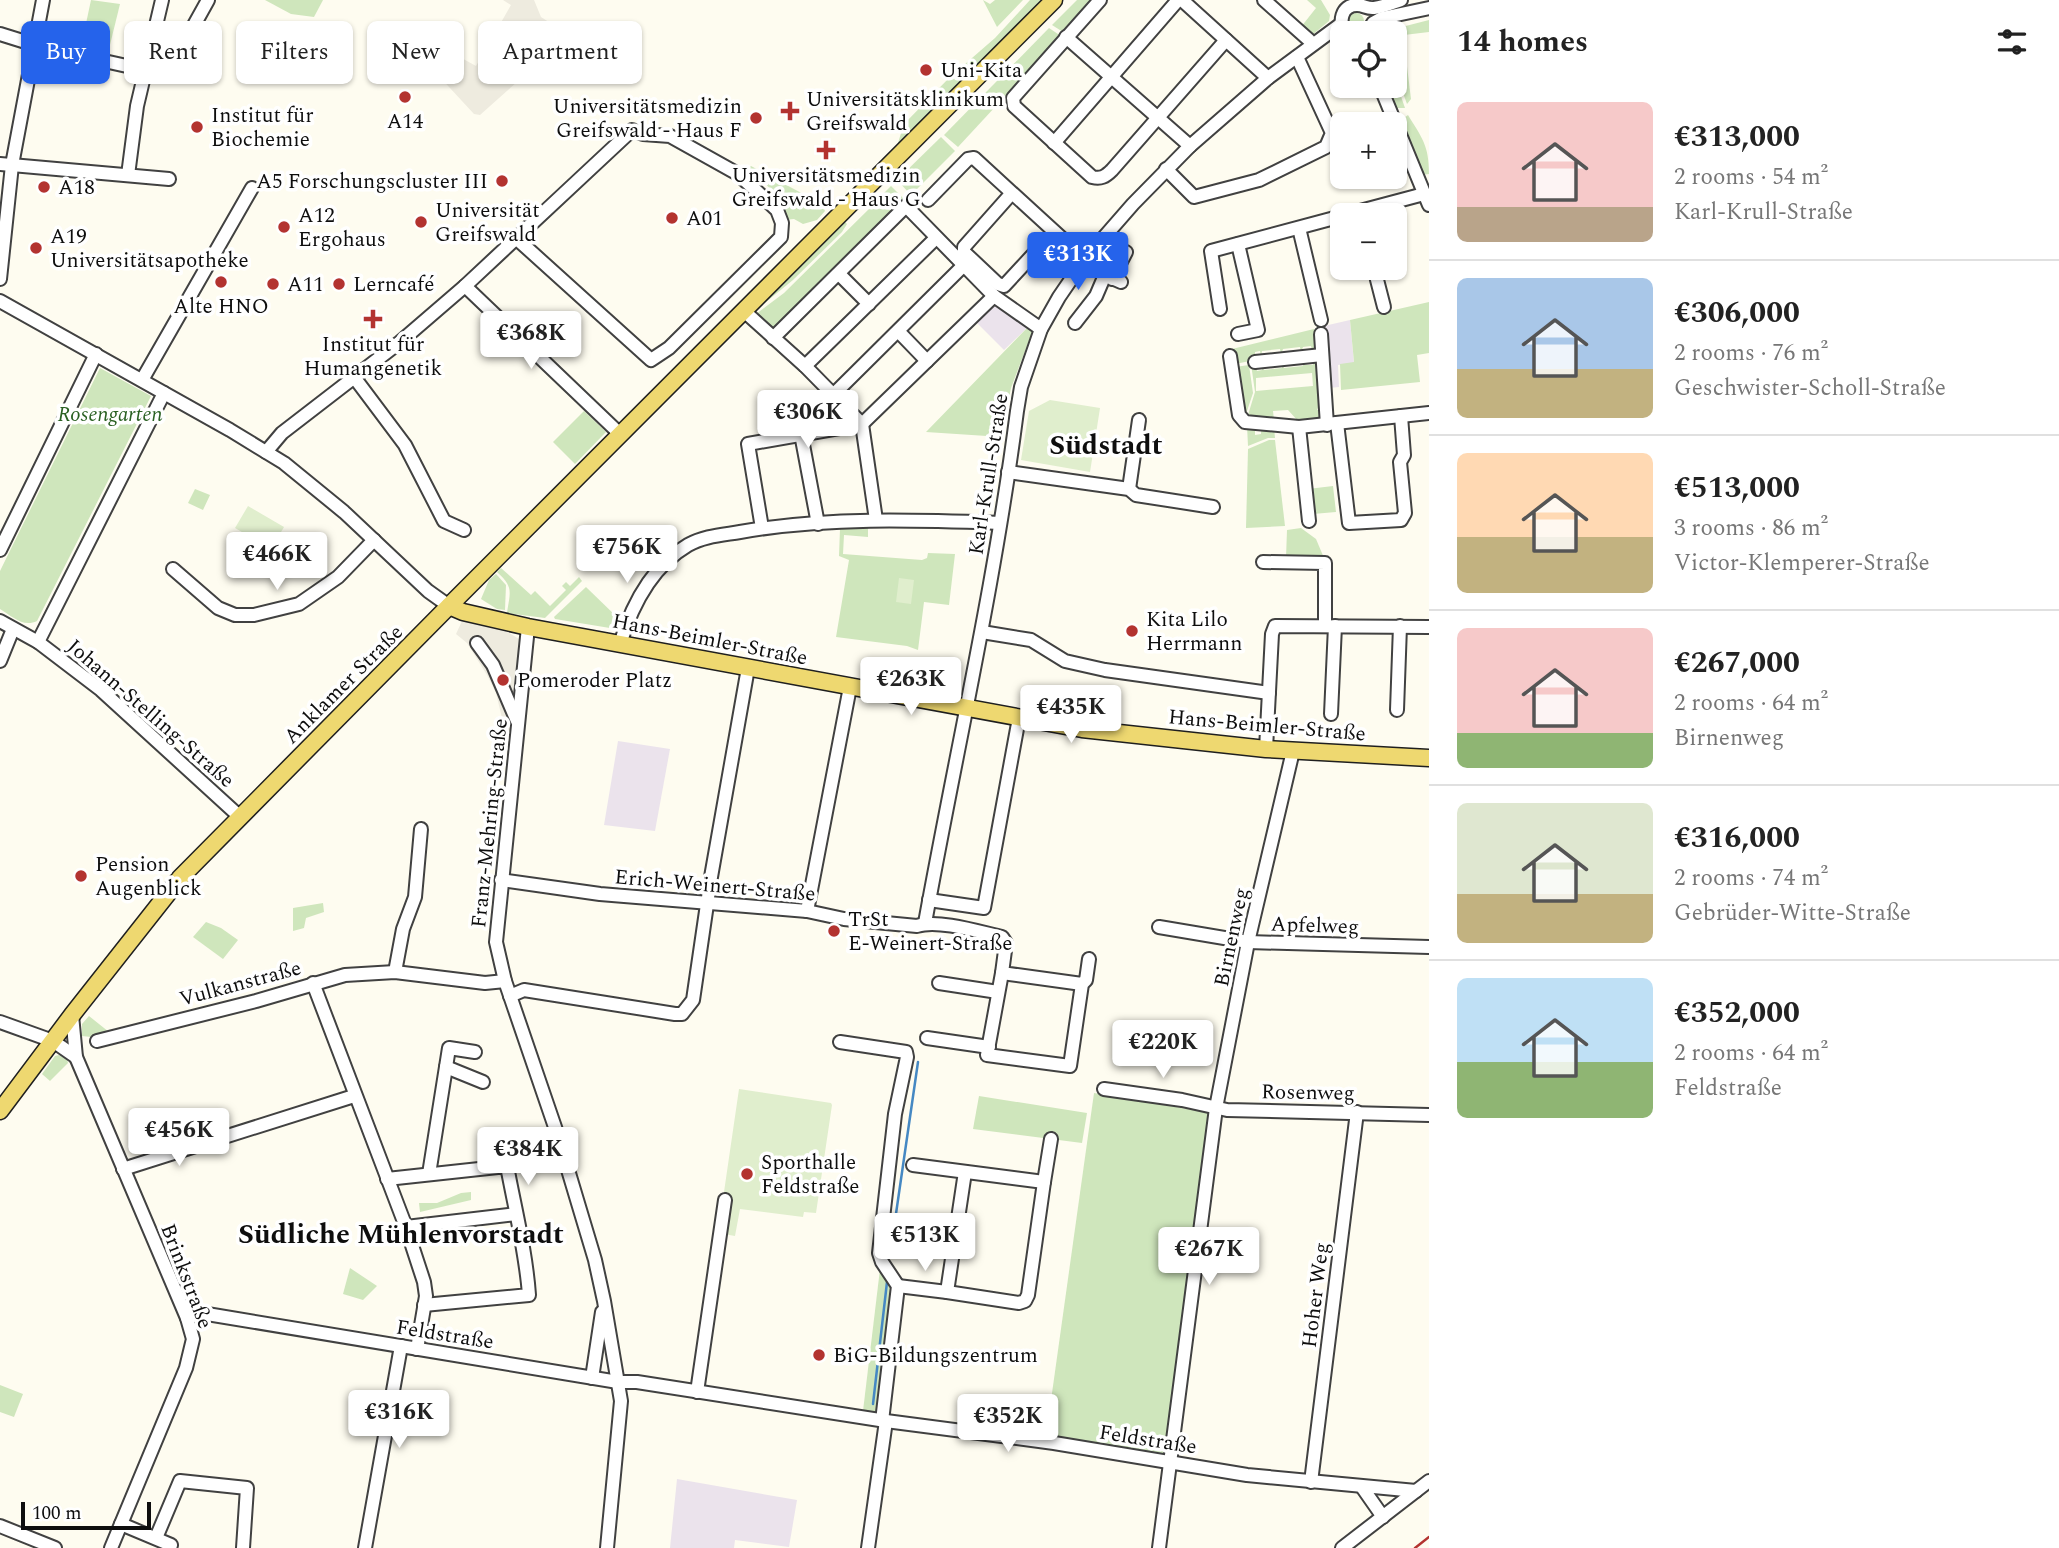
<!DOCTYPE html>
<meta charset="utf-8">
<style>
body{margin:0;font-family:Spectral,serif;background:#f6f6f6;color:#222;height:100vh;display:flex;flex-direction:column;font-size:26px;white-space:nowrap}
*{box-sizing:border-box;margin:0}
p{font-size:23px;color:#767676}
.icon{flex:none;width:38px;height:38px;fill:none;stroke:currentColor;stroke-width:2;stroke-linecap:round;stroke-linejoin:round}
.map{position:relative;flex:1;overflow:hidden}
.side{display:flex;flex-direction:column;background:#fff;width:630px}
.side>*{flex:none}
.guide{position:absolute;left:21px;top:21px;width:665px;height:63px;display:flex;gap:14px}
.fabs{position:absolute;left:1330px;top:21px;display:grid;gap:14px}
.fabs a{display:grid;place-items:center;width:77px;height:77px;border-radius:10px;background:#fff;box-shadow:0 2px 5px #0004;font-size:35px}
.scale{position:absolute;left:21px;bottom:18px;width:130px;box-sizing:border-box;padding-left:7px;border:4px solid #0e0e0e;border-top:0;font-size:19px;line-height:24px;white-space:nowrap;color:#0e0e0e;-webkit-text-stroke:5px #fff;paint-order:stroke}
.price{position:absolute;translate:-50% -60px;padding:0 16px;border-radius:7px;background:#fff;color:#222;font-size:23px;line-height:46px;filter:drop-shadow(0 2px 4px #0008)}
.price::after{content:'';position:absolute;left:50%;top:42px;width:21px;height:16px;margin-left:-10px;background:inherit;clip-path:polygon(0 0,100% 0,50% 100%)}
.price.active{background:#2563eb;color:#fff}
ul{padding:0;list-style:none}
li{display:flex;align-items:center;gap:21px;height:175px;padding:0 28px}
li+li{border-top:2px solid #e0e0e0}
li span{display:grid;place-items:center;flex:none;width:196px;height:140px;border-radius:10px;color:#555}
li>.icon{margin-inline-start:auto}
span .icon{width:84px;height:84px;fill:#fffc;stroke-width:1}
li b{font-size:30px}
h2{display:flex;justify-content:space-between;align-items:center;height:84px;padding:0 28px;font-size:30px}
.pill{padding:0 24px;border-radius:10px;background:#fff;box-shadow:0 2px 5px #0004;font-size:24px;line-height:63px}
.pill.active{background:#2563eb;color:#fff}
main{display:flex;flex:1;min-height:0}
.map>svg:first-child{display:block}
</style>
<main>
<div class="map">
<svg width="1429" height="1548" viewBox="0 0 1429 1548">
<rect width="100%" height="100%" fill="#fefcf0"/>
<!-- industrial -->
<g fill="#ebe3ec">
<path d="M995 301 1016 321 1028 327 1004 350 975 321Z"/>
<path d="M1350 320 1354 363 1338 365 1339 387 1329 388 1324 326Z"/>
<path d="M618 741 670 749 655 831 604 825Z"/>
<path d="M677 1479 797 1500 789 1547 735 1540 734 1548H670Z"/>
</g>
<!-- green -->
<g fill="#cfe6bc" fill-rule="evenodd">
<path d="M91 0 120 4 108 53 81 47Z"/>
<path d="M265 0H323L314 17 291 14Z"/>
<path d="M983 0 990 4 995 0H1023L997 27Z"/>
<path d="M1030 0H1047L896 149 904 124 949 78 995 38Z"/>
<path d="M1077 0H1090L1063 32 1052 25Z"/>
<path d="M1307 0H1321L1330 15 1329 21 1311 36 1301 27 1316 8Z"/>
<circle cx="1356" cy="21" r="8"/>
<path d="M1429 20V32L1404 35 1394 29Z"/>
<path d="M1049 28 1061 36 958 147 944 135Z"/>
<path d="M1401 39 1404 42 1411 99 1407 104 1395 71V40Z"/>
<path d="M1395 79 1405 108H1395L1385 86H1395Z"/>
<path d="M1408 115C1422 138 1429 145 1429 174L1422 175 1415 164 1419 162 1405 126 1401 127 1400 121Z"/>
<path d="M941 137 955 151 911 195 897 180Z"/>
<path d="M751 166 822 204 825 211 817 220 803 224 794 219 784 220 778 207 783 202 756 174 750 179 742 173 745 168Z"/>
<path d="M891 186 905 200 896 210 892 207 873 204Z"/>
<path d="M871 207 892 210 895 213 775 332 756 314 784 293Z"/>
<path d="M845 222 847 224 842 232 793 280 755 311 757 306 823 238Z"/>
<path d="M1429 302V353L1417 355 1420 382 1341 390 1340 364 1354 362 1350 320Z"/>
<path d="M1028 327 1033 330 1011 388 1006 413 1004 414 1002 437 926 432Z"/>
<path d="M1314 329 1317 350 1312 351 1311 346 1303 347 1301 353 1300 347 1283 349 1281 355 1280 349 1262 351 1261 357 1260 351 1255 352V360L1235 364 1232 349Z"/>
<path d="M1312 359H1315L1319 405 1317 410H1319L1320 419 1298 421 1288 410 1273 411 1274 420 1254 419 1248 415 1255 392 1251 364 1255 363 1257 371 1262 370V365L1264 370 1282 368V362L1284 368 1303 366 1304 360 1305 365H1313ZM1312 373 1313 386 1256 391V378Z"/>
<path d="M1249 365 1253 393 1246 414 1235 367Z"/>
<path d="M100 368 151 396 37 621C23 628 12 616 0 609V571Z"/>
<path d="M584 411 606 432 575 464 553 442Z"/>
<path d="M1247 426 1255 427V435L1261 434V427H1274L1275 438H1268L1248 446Z"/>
<path d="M1269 440H1275L1285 526 1246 528 1248 449Z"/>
<path d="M1333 486 1336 512 1313 514 1308 489Z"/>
<path d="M195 489 210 495 203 510 188 503Z"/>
<path d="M868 527V537L844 535 843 554 922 560 927 558 928 553 955 554 949 605 924 602 918 650 907 646 836 637 849 560 839 556 840 529Z"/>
<path d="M1301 528 1316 539 1324 558H1286L1287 530Z"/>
<path d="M501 568 531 595 535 591 550 606 566 590 562 586 566 582 570 586 579 577 582 581 545 618 507 613C510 592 514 587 497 572Z"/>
<path d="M496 574 506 585 505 610 497 609 481 599 489 580Z"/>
<path d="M586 587 620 620 621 622 616 629 555 619 554 617Z"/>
<path d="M323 903 324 912 306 918 304 928 293 931V908Z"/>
<path d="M206 922 221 928 238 940 223 959 193 937Z"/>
<path d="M89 1016 109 1032 91 1037 82 1036V1024Z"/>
<path d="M59 1055 67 1059 68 1063 50 1081 42 1074 55 1056Z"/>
<path d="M1094 1093 1211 1113 1166 1454 1046 1436Z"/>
<path d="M979 1096 1087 1113 1082 1143 973 1129Z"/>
<path d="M471 1192V1200L420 1212 419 1203H437L461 1193Z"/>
<path d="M350 1268 377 1286 363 1300 343 1294Z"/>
<path d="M880 1269 893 1286 877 1412 863 1411Z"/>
<path d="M0 1385 23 1394 14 1417 0 1412Z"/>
</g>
<!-- pitch -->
<g fill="#e0eecd">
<path d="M1050 400 1100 408 1090 472 1021 460 1029 411Z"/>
<path d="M248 506 284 527 271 549 235 528Z"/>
<path d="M899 578 914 580 911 604 896 602Z"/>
<path d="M739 1089 831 1103 832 1105 816 1213 804 1212 803 1217 740 1209 735 1236 718 1233Z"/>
</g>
<!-- plaza -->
<g fill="#eeebdf">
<path d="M503 0H534L541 17 555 26 565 39 480 115 474 114 412 47 420 35 476 66 511 5Z"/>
<path d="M462 621 503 629 519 639 513 739 505 731 496 693 487 675 467 643 456 634Z"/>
</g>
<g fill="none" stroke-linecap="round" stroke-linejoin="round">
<!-- stream -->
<g stroke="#4588c3" stroke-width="2.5">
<path d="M890 1255 918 1062"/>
<path d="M873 1404 887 1282"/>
</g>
<defs>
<g id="minor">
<path d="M1100 0 1013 98 1014 106 1092 177C1101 179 1105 177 1112 170L1226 40"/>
<path d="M1182 0 1268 78"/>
<path d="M1264 0 1309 40"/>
<path d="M1346 33C1338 23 1341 5 1357 5 1364 5 1367 9 1374 8 1383 7 1392 3 1401 0"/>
<path d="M1367 33 1373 23 1382 18 1429 8"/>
<path d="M0 34 45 48 145 70 168 72 208 0"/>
<path d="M1066 37 1190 146"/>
<path d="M1380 86 1429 205"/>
<path d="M1054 143 1178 0"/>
<path d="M0 164 169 179"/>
<path d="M1166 169 1194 197 1259 180 1326 147 1332 133 1297 57"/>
<path d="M128 175 137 106 162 0"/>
<path d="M1011 194 964 247V252L998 284 1004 286 1054 232"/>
<path d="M928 200 968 159 974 158 1080 255 1105 275 1121 282"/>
<path d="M1345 215 1424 194"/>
<path d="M1299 228 1321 320"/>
<path d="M1238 244 1258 330 1238 334"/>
<path d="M1374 268 1384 307"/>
<path d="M839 274 869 304"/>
<path d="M0 279 12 165 43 0"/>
<path d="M1112 279 1126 252"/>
<path d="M465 286 620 434"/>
<path d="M0 301 230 430 284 463 344 512 428 591 449 606"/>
<path d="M1220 309 1211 251 1342 216"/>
<path d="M744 311 805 366 862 424"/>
<path d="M1075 323 1096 296 1105 275"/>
<path d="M898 331 927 361"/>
<path d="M1321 334 1327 425"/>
<path d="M773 338 906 206 994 296 1041 329"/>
<path d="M1230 356 1239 415 1245 422 1299 427 1429 413"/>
<path d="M1255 362 1322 355"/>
<path d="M805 366 936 238"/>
<path d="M354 377 405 445 444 521 464 530"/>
<path d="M142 380 252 188"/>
<path d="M834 394 963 266"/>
<path d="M1337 423 1349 523 1401 520 1405 513 1400 462 1404 455 1401 416"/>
<path d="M862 424 994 296"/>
<path d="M862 424 876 520"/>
<path d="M1299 427 1309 521"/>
<path d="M801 434 818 524"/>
<path d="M266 452 282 433 400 342 465 286 632 130 643 134 670 136 738 174 777 210 782 223 781 237 669 348 651 360 517 239"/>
<path d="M1008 472 1129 489 1136 495 1213 507"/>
<path d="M1129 489 1139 420"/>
<path d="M762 528 748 444 862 424"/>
<path d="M0 550 96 354"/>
<path d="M1263 562 1325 563V626"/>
<path d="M173 569 218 608 235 615H254L299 604 338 577 374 540"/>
<path d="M0 621 38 642 101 690 239 816"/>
<path d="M528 627 496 942 505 981 557 1133 595 1260 604 1301 621 1401 607 1548"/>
<path d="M982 632 1031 640 1065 661 1105 670 1269 693"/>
<path d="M38 642 164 393"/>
<path d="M477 643 493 665 517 721"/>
<path d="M620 644C632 605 652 566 688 545 704 536 722 535 740 532 826 517 914 520 1000 523"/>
<path d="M0 661 13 629"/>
<path d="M1397 710 1400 626"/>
<path d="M1331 714 1335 626"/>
<path d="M1266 749 1272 634 1275 626 1429 627"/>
<path d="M501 880 600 894 807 911 844 919 917 926C938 919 980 932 1002 937L1006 943 1002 973 1082 984"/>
<path d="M929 900 984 908 1019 718"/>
<path d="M807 911 850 687"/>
<path d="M925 923C956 752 995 583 1017 411L1021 387 1041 329 1059 297 1085 259 1133 204 1190 146 1268 78 1341 24"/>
<path d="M1159 927 1248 942 1429 947"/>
<path d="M395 972 403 929 415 897 421 829"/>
<path d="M1002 973 987 1055 1070 1066 1082 984 1086 980 1089 959"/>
<path d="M313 983 406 1227 424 1282 426 1296 417 1349"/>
<path d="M939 983 998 992"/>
<path d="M510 996 524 990 675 1014H682L693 1000 711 877 748 668"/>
<path d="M72 1015 76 1057 187 1318 193 1339 186 1368 111 1548"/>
<path d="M0 1022 53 1041 76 1057"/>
<path d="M927 1038 989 1047"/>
<path d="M97 1041 256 1001 345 975 395 972 485 983 505 981"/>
<path d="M840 1042 906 1052 907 1057 895 1114 879 1253 882 1262 898 1286 882 1421"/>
<path d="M446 1067 483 1082"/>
<path d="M1104 1089 1182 1100 1227 1110 1429 1115"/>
<path d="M913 1165 1044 1182 1051 1139"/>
<path d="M123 1169 354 1096"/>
<path d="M965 1172 947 1292 1019 1303 1025 1301 1028 1295 1044 1182"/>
<path d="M429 1174 449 1048 475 1052"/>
<path d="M387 1179 507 1166C515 1209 526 1252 529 1295L424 1305"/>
<path d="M905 1221 956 1228"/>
<path d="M406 1227 516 1214"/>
<path d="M898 1286 947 1292"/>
<path d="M187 1318 201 1313 618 1382H637L886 1421 1054 1443 1247 1475 1416 1491"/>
<path d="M592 1378 602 1312"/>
<path d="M697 1392 725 1200"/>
<path d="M1311 1482 1357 1112"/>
<path d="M1362 1487 1383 1517"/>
<path d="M121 1524 171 1545 170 1548"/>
<path d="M0 1526 55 1548"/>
<path d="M156 1538 180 1481 247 1488 243 1548"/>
<path d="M365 1548 401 1346"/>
<path d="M868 1548 886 1421"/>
<path d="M1159 1548 1216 1108 1248 942 1293 751"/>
<path d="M1342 1548 1429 1481"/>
</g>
<g id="major">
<path d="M449 606 463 612 528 627 1082 729 1266 749 1429 758"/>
<path d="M0 1111 72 1015 180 878 449 606 1054 0"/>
</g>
</defs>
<!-- minor casing -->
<use href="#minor" stroke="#414141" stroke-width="16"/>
<!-- major casing -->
<use href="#major" stroke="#1f1f1f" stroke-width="19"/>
<!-- minor -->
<use href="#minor" stroke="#fff" stroke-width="12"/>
<!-- major -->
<use href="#major" stroke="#eed870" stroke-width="16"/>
<!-- rail -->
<path stroke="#b33330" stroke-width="2.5" d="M1415 1548 1429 1537"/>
</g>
<!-- markers -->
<g fill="#b33330" stroke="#fff" stroke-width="2.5">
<circle cx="926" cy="70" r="7"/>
<circle cx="405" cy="97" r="7"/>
<path d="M786.5 100.5h7v7h7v7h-7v7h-7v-7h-7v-7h7z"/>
<circle cx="756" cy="118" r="7"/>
<circle cx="197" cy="127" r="7"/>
<path d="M822.5 139.5h7v7h7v7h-7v7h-7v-7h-7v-7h7z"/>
<circle cx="502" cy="181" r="7"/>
<circle cx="44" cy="187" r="7"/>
<circle cx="672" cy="218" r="7"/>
<circle cx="421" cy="222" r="7"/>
<circle cx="284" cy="227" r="7"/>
<circle cx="36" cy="248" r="7"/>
<circle cx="221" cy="282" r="7"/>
<circle cx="273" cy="284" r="7"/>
<circle cx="339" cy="284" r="7"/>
<path d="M369.5 308.5h7v7h7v7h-7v7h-7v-7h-7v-7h7z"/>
<circle cx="1132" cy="631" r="7"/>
<circle cx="503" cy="680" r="7"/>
<circle cx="81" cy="876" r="7"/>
<circle cx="834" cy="931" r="7"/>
<circle cx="747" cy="1174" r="7"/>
<circle cx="819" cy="1355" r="7"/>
</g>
<g text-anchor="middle" stroke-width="7" stroke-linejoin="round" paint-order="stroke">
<!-- poi labels -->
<g font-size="21" fill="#0e0e0e" stroke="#fff" text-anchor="start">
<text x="940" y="77">Uni-Kita</text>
<text x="806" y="106">Universitätsklinikum<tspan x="806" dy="24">Greifswald</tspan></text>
<text x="742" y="113" text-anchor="end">Universitätsmedizin<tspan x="742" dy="24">Greifswald - Haus F</tspan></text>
<text x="211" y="122">Institut für<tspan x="211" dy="24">Biochemie</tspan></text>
<text x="405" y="128" text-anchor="middle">A14</text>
<text x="826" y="182" text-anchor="middle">Universitätsmedizin<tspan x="826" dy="24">Greifswald - Haus G</tspan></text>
<text x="488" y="188" text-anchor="end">A5 Forschungscluster III</text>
<text x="58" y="194">A18</text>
<text x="435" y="217">Universität<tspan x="435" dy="24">Greifswald</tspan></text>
<text x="298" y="222">A12<tspan x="298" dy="24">Ergohaus</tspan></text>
<text x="686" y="225">A01</text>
<text x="50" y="243">A19<tspan x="50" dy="24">Universitätsapotheke</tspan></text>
<text x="287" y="291">A11</text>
<text x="353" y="291">Lerncafé</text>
<text x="221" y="313" text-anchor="middle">Alte HNO</text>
<text x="373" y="351" text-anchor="middle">Institut für<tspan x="373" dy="24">Humangenetik</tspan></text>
<text x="1146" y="626">Kita Lilo<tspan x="1146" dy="24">Herrmann</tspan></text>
<text x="517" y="687">Pomeroder Platz</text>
<text x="95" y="871">Pension<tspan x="95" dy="24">Augenblick</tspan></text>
<text x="848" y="926">TrSt<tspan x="848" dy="24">E-Weinert-Straße</tspan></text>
<text x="761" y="1169">Sporthalle<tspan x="761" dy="24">Feldstraße</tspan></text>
<text x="833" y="1362">BiG-Bildungszentrum</text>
</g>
<!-- park labels -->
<g font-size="21" font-style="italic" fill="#2b6123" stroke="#fff">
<text x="110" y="421">Rosengarten</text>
</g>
<!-- street labels -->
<g font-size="21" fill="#0e0e0e" stroke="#fff">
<text transform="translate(988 474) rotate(-81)" y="7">Karl-Krull-Straße</text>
<text transform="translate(710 639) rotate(11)" y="7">Hans-Beimler-Straße</text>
<text transform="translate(343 684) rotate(-45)" y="7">Anklamer Straße</text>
<text transform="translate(151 713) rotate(41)" y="7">Johann-Stelling-Straße</text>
<text transform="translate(1267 725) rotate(5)" y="7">Hans-Beimler-Straße</text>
<text transform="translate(489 823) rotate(-84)" y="7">Franz-Mehring-Straße</text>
<text transform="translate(715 885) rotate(5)" y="7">Erich-Weinert-Straße</text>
<text transform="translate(1315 925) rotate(2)" y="7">Apfelweg</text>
<text transform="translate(1231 937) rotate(-78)" y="7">Birnenweg</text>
<text transform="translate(240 983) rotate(-15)" y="7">Vulkanstraße</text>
<text transform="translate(1308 1092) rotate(1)" y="7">Rosenweg</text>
<text transform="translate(187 1276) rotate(69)" y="7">Brinkstraße</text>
<text transform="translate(1315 1295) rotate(-83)" y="7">Hoher Weg</text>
<text transform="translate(445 1334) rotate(9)" y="7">Feldstraße</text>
<text transform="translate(1148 1439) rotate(9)" y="7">Feldstraße</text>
</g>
<!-- district labels -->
<g font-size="28" font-weight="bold" fill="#0e0e0e" stroke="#fff">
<text x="1106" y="454">Südstadt</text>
<text x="401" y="1243">Südliche Mühlenvorstadt</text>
</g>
</g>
</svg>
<div class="fabs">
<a><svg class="icon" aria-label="locate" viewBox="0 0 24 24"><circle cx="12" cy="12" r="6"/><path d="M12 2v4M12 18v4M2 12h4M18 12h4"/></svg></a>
<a>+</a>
<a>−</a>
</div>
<div class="scale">100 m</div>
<b class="price active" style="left:1078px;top:292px">€313K</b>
<b class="price" style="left:531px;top:371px">€368K</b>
<b class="price" style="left:808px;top:450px">€306K</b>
<b class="price" style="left:627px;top:585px">€756K</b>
<b class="price" style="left:277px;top:592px">€466K</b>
<b class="price" style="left:911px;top:717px">€263K</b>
<b class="price" style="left:1071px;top:745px">€435K</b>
<b class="price" style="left:1163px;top:1080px">€220K</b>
<b class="price" style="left:179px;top:1168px">€456K</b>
<b class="price" style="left:528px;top:1187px">€384K</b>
<b class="price" style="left:925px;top:1273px">€513K</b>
<b class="price" style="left:1209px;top:1287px">€267K</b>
<b class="price" style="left:399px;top:1450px">€316K</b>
<b class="price" style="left:1008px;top:1454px">€352K</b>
<div class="guide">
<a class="pill active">Buy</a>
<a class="pill">Rent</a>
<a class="pill">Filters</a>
<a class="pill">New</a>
<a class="pill">Apartment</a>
</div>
</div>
<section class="side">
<h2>14 homes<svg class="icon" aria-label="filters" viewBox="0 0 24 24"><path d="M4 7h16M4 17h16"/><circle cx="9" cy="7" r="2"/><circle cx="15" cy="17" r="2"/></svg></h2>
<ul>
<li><span style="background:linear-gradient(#f6c9c9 75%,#b9a48a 0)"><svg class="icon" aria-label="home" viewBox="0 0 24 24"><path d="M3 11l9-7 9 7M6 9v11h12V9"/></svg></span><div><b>€313,000</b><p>2 rooms · 54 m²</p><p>Karl-Krull-Straße</p></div></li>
<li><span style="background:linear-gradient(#a9c7e8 65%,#c2b280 0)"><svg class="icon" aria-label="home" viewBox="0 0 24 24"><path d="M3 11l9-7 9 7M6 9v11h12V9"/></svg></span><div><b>€306,000</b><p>2 rooms · 76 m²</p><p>Geschwister-Scholl-Straße</p></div></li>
<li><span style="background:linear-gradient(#ffd9b3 60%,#c2b280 0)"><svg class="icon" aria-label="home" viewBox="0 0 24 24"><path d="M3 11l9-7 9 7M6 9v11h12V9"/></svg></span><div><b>€513,000</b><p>3 rooms · 86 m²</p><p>Victor-Klemperer-Straße</p></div></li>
<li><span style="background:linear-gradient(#f6c9c9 75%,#8fb573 0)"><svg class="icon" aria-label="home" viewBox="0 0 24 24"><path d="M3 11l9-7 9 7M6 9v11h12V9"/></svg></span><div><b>€267,000</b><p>2 rooms · 64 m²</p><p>Birnenweg</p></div></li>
<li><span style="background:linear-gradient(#dfe7d0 65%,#c2b280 0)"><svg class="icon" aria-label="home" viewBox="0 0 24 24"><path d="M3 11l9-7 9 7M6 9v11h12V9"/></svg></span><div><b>€316,000</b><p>2 rooms · 74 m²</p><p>Gebrüder-Witte-Straße</p></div></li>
<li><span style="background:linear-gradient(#bfe0f5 60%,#8fb573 0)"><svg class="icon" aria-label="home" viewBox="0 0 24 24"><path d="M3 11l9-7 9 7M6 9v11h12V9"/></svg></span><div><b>€352,000</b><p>2 rooms · 64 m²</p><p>Feldstraße</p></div></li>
</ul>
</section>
</main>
